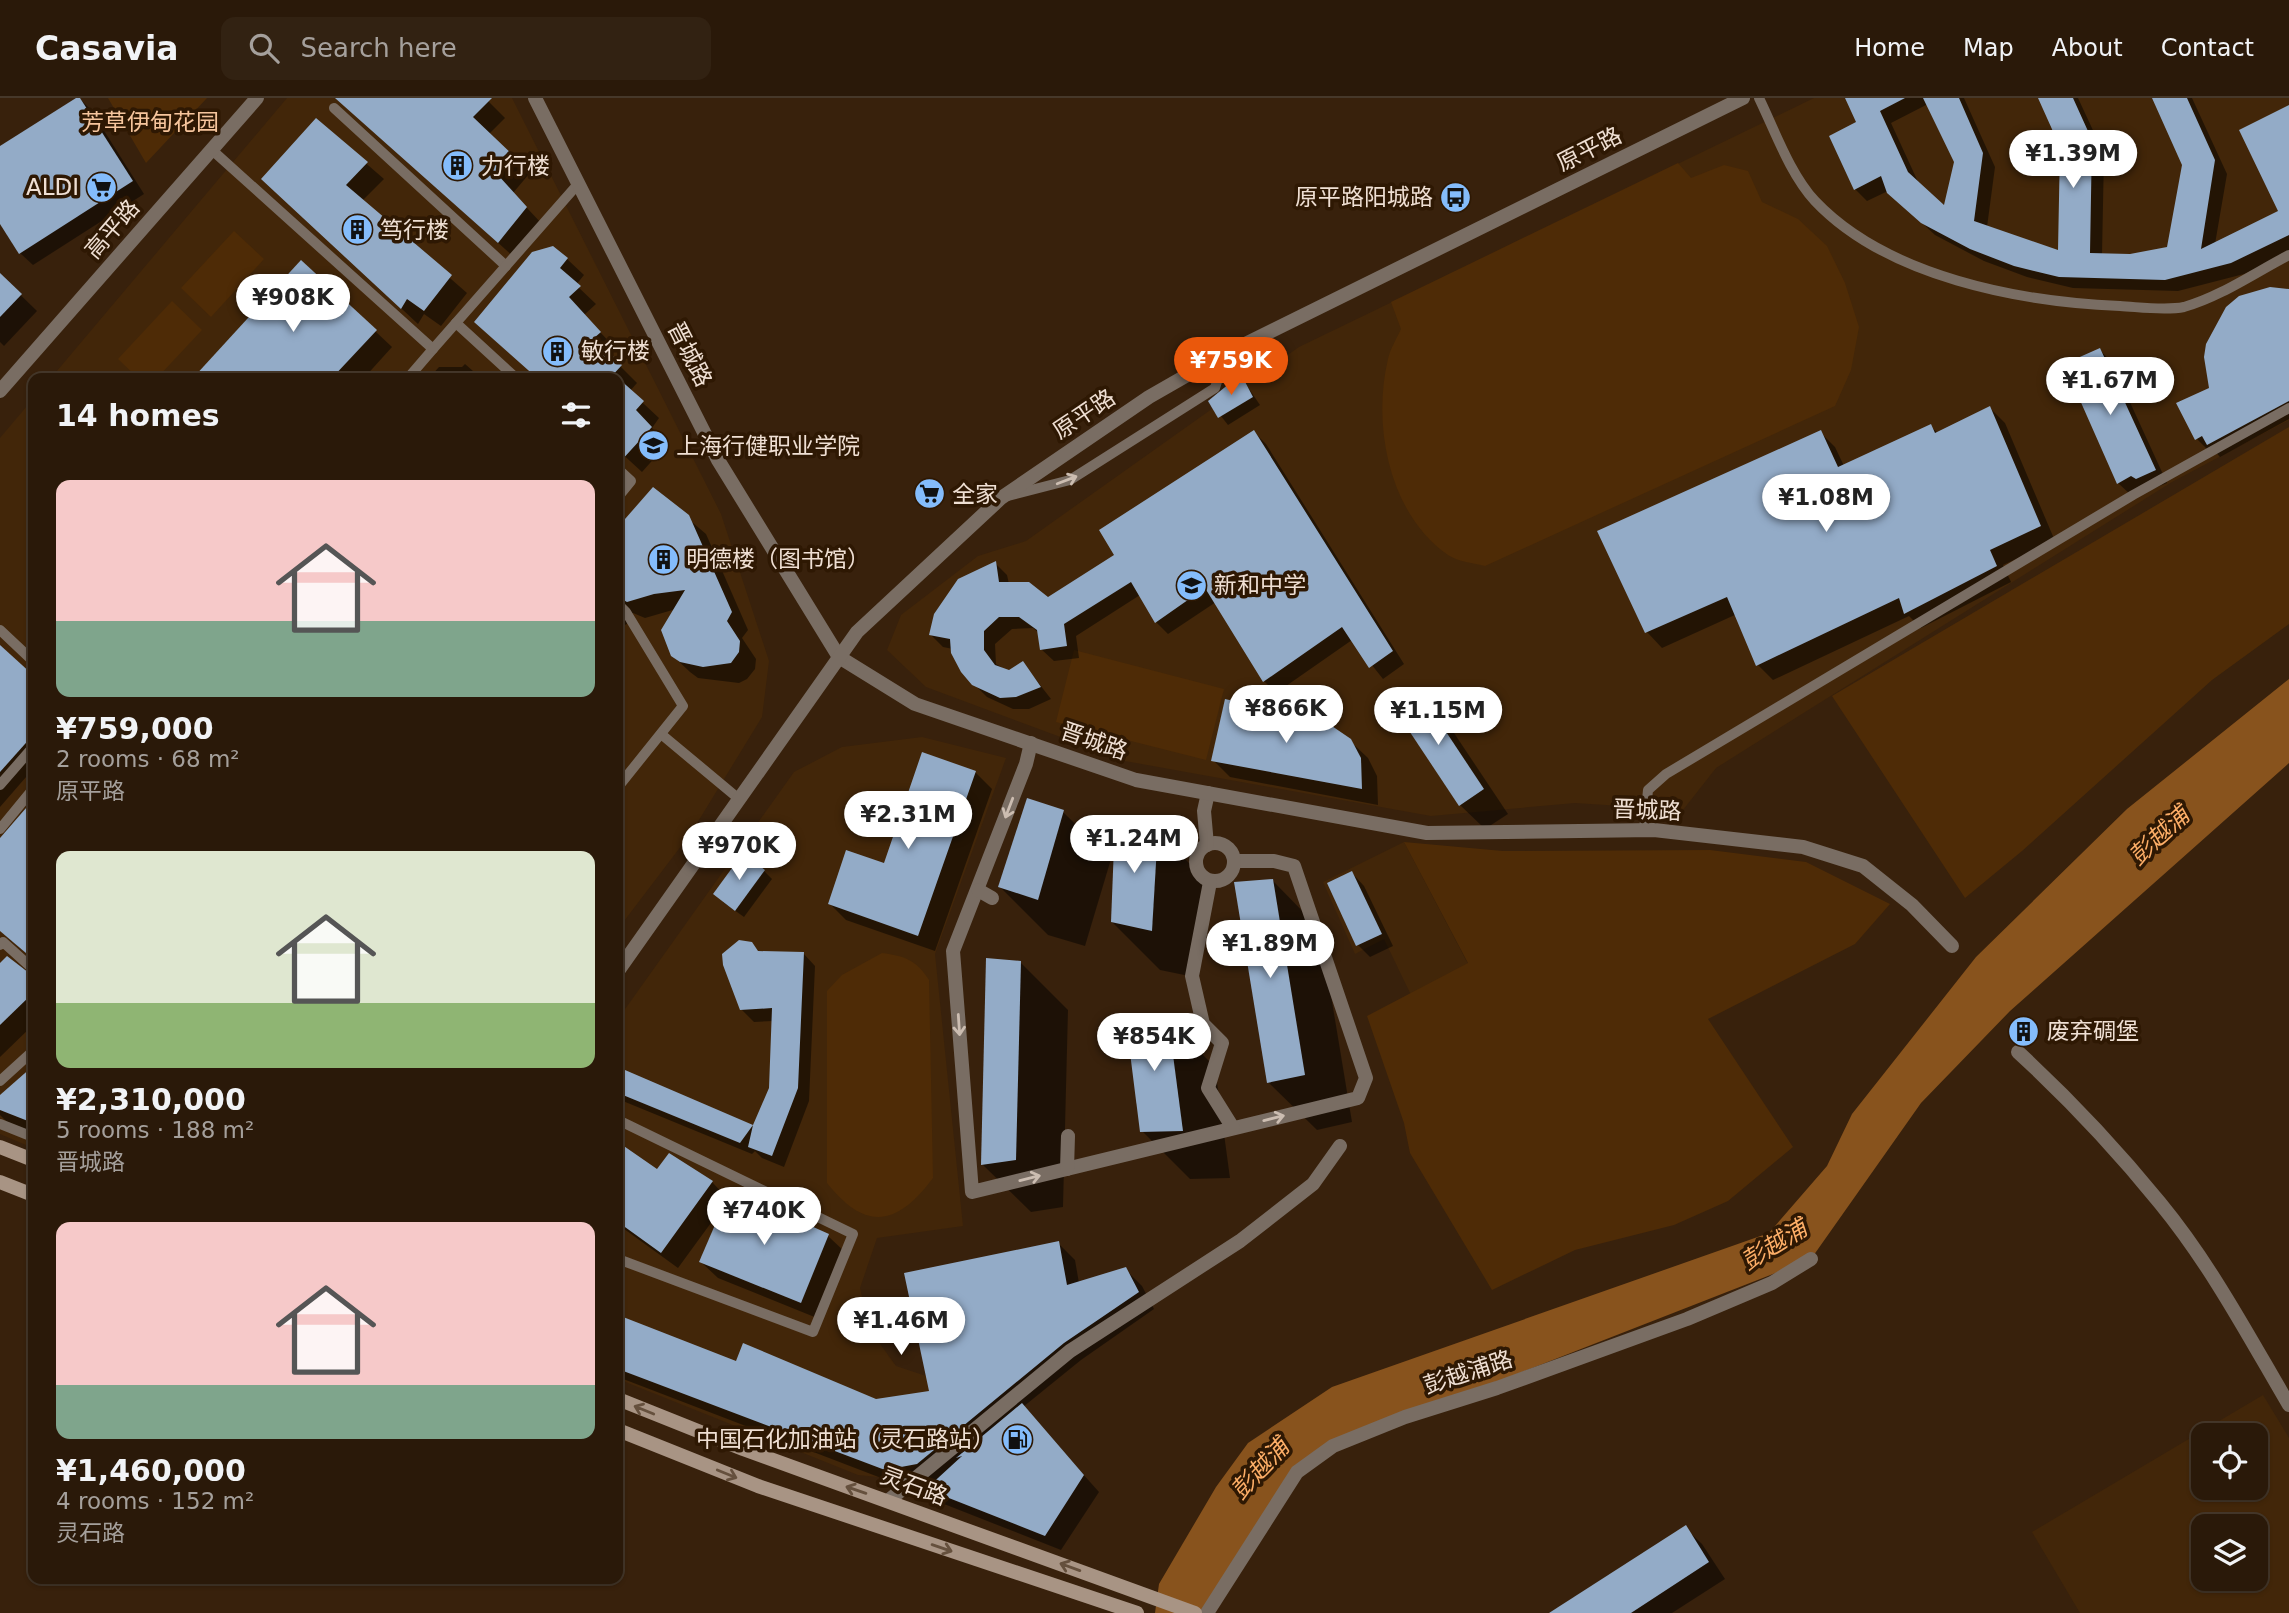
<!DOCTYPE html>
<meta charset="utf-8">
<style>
body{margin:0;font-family:"DejaVu Sans","Noto Sans SC",sans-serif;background:#322212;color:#f1f3f6;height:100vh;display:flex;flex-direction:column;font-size:26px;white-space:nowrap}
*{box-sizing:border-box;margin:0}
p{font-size:23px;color:#a5a09c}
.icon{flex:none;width:38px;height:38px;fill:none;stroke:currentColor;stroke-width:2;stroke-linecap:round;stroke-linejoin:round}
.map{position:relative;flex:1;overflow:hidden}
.details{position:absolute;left:28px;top:275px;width:595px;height:1211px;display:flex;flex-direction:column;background:#2a1909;border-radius:14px;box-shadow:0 2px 5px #0004,0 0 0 2px #46382a}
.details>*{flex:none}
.controls{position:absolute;left:2191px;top:1325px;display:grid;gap:14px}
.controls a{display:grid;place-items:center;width:77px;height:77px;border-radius:14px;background:#2a1909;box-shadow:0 2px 5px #0004,0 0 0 2px #46382a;font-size:35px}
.price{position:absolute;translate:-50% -60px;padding:0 16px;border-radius:24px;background:#fff;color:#222;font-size:23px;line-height:46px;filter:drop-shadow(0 2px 4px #0008)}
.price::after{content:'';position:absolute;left:50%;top:42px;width:21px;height:16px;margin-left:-10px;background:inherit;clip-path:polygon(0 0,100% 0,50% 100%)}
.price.active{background:#ea580c;color:#fff}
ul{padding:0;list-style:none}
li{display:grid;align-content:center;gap:14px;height:371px;padding:0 28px}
li span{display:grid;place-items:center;height:217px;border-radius:14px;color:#555}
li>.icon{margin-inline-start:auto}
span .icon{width:126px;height:126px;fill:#fffc;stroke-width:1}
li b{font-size:30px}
h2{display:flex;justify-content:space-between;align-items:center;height:84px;padding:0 28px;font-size:30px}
header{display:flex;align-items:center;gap:42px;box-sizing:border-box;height:98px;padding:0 35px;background:#2a1909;border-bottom:2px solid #46382a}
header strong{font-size:33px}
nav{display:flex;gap:38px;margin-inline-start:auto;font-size:24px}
.search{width:490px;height:63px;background:#322212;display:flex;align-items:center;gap:18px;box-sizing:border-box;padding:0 24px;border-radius:14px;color:#a5a09c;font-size:26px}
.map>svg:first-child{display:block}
</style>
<header>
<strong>Casavia</strong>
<div class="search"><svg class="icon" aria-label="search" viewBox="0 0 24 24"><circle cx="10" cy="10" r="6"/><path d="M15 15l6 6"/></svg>Search here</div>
<nav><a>Home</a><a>Map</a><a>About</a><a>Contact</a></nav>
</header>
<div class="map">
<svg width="2289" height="1515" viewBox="0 0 2289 1515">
<rect width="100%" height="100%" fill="#38210c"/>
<!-- built -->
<g fill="#422609" fill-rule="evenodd">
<path d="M287 0H512L721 416 769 563 762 619 691 735 618 831V280H51Z"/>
<path d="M1814 0H2289V322L2172 384 1716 670 1683 712 1575 705 1431 718 1125 663 926 589 887 552 901 517 978 458 1026 443 1299 249Z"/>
<path d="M33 301V1050L0 1036V340Z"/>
<path d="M922 639 1006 660 935 856 963 1128 877 1140 860 1190 870 1232 896 1268 926 1278 963 1333 898 1381 858 1377 618 1281V921L794 674 842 649Z"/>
<path d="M1404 744 1468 866 1411 897 1384 841 1355 856 1323 784Z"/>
<path d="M2263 1297 2289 1340V1515H2080L2032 1434ZM2203 1337H2256V1390H2203ZM2203 1428H2256V1480H2203Z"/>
</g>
<!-- green -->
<g fill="#4e2b06">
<path d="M108 0H207L146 65Z"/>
<path d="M1678 65 1691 80 1724 67 1748 73 1762 104 1798 121 1827 148 1845 185 1859 229 1851 272 1835 308 1485 468C1474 465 1458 464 1448 457 1389 416 1372 328 1388 261 1390 251 1397 240 1401 231L1391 204Z"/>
<path d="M234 133 264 161 211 219 181 190Z"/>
<path d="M172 203 202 232 157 280H138L118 261Z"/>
<path d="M2289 329V526L2212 582 2022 753 1965 800 1832 598Z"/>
<path d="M1074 552 1224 591 1206 662 1056 624Z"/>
<path d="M1404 744 1503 753 1710 752 1806 764 1890 806 1855 846 1708 921 1793 1049 1728 1103 1674 1127 1575 1152 1492 1192 1410 1055 1404 1025 1367 918 1468 865Z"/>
<path d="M882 855C905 858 916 862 929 882L933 1080C897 1128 866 1134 827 1085V893L842 877Z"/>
</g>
<!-- water -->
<path fill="#88531d" d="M2289 581V665L2010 913 1921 1005 1811 1161 1333 1348 1297 1374 1206 1515H1155L1159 1486 1216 1389 1248 1345 1332 1289 1769 1135 1827 1068 1852 1016 1976 859 2127 711Z"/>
<!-- shadow -->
<g fill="#0007" fill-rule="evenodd">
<path d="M79 0 91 12 144 96 33 167 20 155 0 123V50Z"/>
<path d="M337 0H485L505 20 489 36 529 76 513 95 542 126 515 160Z"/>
<path d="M1855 0H1964L1995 69 1987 129 2060 155 2062 48 2040 0H2078L2104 56 2102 157 2131 158 2169 150 2184 67 2154 0H2192L2227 76 2215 146 2280 114 2289 9V155L2244 176 2178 193 2073 190 2027 179 1984 163 1935 137 1888 93 1867 103 1855 91 1859 25ZM1928 6 1956 64 1945 110 1919 86 1891 25Z"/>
<path d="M316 22 384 81 362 103 467 195 441 228 424 216 418 226 280 97Z"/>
<path d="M533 155 567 161 584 177 576 187 596 206 584 217 616 251 609 257 637 285 630 293 659 320 652 330 667 346 642 374 618 352V280H538Z"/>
<path d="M0 177 37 213 4 248 0 244Z"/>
<path d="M2289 194V321L2220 359 2213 351 2209 353 2197 341 2211 291Z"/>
<path d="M375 233 392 249 364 280H196Z"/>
<path d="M2100 252 2112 265 2167 385 2150 392 2131 397 2118 385Z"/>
<path d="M465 266 481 280H429L439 269H462Z"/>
<path d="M1241 279 1260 307 1228 327 1210 304Z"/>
<path d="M1990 310 2005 325 2055 443 2003 467 2011 484 1921 530 1909 518 1773 582 1758 567 1737 516 1662 550 1647 534 1599 434 1820 334 1835 349 1844 368 1930 328 1938 335Z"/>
<path d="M1254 334 1266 346 1404 566 1383 581 1352 542 1276 595 1264 583 1216 504 1168 536 1156 524 1140 497 1076 538 1079 560 1054 563 1041 551 1039 535 1033 530 1012 531 995 546 996 566 1009 574 1023 565 1051 601 1029 611H1013L987 599 974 586 953 551 943 549 931 537 995 465 1007 477 1009 486 1048 501 1116 458Z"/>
<path d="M653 391 706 436 748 532 742 540 756 561 755 571 747 581 739 585 698 580 690 574 672 557 676 511 645 520 633 515 627 520V526L618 530V431Z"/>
<path d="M0 549 24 570H33V671L0 709Z"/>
<path d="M1417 592 1442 617 1508 716 1485 731 1460 707Z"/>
<path d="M1350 643 1368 660 1377 678 1378 707 1230 679 1213 662Z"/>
<path d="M975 674 992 691 935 853 846 822 830 806 885 767Z"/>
<path d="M33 705V861L0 832V742Z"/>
<path d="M1063 714 1111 761 1085 848 1048 837 1000 789Z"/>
<path d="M1157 733 1205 781 1199 880 1160 872 1112 824Z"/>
<path d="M764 773 772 781 744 819 723 804Z"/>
<path d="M1352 775 1364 788 1393 848 1370 859 1358 847Z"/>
<path d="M1273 783 1320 831 1352 1024 1317 1032 1269 985Z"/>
<path d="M759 855H803L815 868 809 1003 784 1069 762 1060 755 1053 752 1056 618 1001V971L754 1029 770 990 773 923 754 924 741 911Z"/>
<path d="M1020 864 1068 912 1063 1109 1031 1114 983 1067Z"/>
<path d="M0 867 33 878V927L0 959Z"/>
<path d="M1167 921 1215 969 1230 1080 1190 1081 1142 1033Z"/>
<circle cx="2026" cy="936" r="8"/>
<path d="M33 970V1034L7 1024 0 1017V999Z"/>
<path d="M618 1046 658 1073 712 1084 728 1101 731 1094 828 1138 845 1154 817 1220 718 1180 701 1164 724 1107 678 1170 620 1128 618 1131Z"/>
<path d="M1058 1145 1075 1162 1079 1185 1125 1171 1142 1188 1154 1211 1081 1262 1023 1309 1099 1394 1061 1452 944 1406 928 1391 939 1382 902 1388 618 1279V1219L737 1266 876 1303 931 1294Z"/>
<path d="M1685 1430 1702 1446 1725 1481 1672 1515H1552Z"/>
</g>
<!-- building -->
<g fill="#93abc7">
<path d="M76 0H80L133 83 19 156 0 126V48Z"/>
<path d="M335 0H492L473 19 514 58 498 77 527 109 498 145Z"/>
<path d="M1845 0H1905L1880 13 1908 74 1944 107 1954 64 1923 0H1959L1983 55 1974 123 2058 152 2060 49 2038 0H2073L2092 42 2090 155 2130 156 2167 149 2182 67 2152 0H2187L2215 62 2201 151 2278 113 2239 32 2289 7V137L2231 165 2165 182 2059 179 2014 168 1970 151 1921 125 1887 95 1881 78 1854 92 1829 38 1856 24Z"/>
<path d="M316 20 368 64 346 87 452 177 424 213 407 201 401 211 261 81Z"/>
<path d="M553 148 568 160 560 170 581 188 569 199 601 234 594 240 622 267 610 280H537L474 224 532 154Z"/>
<path d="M301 162 377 232 332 280H193Z"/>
<path d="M0 175 22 196 0 219Z"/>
<path d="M2270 189 2289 191V303L2207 347 2202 338 2195 342 2176 305 2209 290 2204 259 2206 246 2226 209 2239 198Z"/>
<path d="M2100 250 2156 372 2136 381 2131 378 2117 386 2064 266Z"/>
<path d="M1241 276 1253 299 1218 320 1208 303Z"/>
<path d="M618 280 644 303 636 312 652 329 620 364Z"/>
<path d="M1990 308 2041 428 1990 452 1997 468 1904 516 1899 500 1756 568 1727 499 1645 535 1597 433 1821 332 1838 369 1931 326 1935 335Z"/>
<path d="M1254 332 1393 553 1369 570 1342 529 1263 584 1205 490 1155 525 1131 484 1064 526 1067 548 1040 552 1037 532 1019 519H999L984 533V552L995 567 1009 572 1023 563 1041 589 1016 599 1000 600 972 587 961 574 951 555 950 541 929 537 934 516 958 481 996 463 999 484H1029L1048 499 1114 457 1099 432Z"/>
<path d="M653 389 689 417 732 514 727 523 740 543 739 554 731 565 703 569 680 564 671 558 661 532 685 492 654 496 627 504 618 499V429Z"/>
<path d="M0 547 33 577V637L0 674Z"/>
<path d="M1417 590 1484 691 1459 708 1392 607Z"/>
<path d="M1225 601 1326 624 1351 641 1361 660 1362 691 1211 663Z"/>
<path d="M922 654 976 673 918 838 828 806 846 752 884 765Z"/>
<path d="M1027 700 1064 712 1038 802 998 789Z"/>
<path d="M33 702V861L0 833V740Z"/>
<path d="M1115 723 1158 731 1152 833 1111 824Z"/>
<path d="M743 755 765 772 735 813 713 796Z"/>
<path d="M1352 773 1382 836 1356 848 1327 785Z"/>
<path d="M1273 781 1305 977 1267 985 1234 784Z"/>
<path d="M739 842 752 844 758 853 804 854 798 990 772 1058 748 1049 753 1027 740 1045 618 995V969L753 1027 769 990 772 910 740 912 723 867 722 856Z"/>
<path d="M7 858 33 878V895L0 927V865Z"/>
<path d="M986 860 1021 863 1016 1062 981 1067Z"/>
<path d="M1125 915 1168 919 1183 1033 1140 1034Z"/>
<circle cx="2024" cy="934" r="8"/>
<path d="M33 968V1025L0 1012V997Z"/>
<path d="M618 1044 657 1071 669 1055 713 1083 661 1155 618 1124Z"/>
<path d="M730 1092 829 1136 801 1205 699 1164Z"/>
<path d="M1059 1143 1067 1187 1126 1169 1139 1194 1064 1245 917 1366 885 1372 618 1271V1217L736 1263 743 1245 876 1301 929 1293 904 1175Z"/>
<path d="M1022 1305 1084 1377 1045 1438 926 1391 962 1358 956 1360Z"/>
<path d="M1686 1427 1709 1464 1631 1515H1549Z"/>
</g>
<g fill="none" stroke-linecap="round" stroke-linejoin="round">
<!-- service -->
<g stroke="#796d63" stroke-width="10">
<path d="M1759 0C1775 33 1790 76 1815 103 1887 179 2020 204 2120 208 2139 209 2165 213 2184 209 2220 199 2256 174 2289 157"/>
<path d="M334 10 506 168"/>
<path d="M212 52 433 251 408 280"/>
<path d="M456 225 516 280"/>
<path d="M433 251 578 86"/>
<path d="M618 371 631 383 618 399"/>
<path d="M1008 398 1070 382 1215 290 1226 255"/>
<path d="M618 506 626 514 683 608 618 689"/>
<path d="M0 532 33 563"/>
<path d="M661 636 739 701"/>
<path d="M0 687 33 649"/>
<path d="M0 731 33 691"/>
<path d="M1644 732 1648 692 1666 676 2133 397 2289 310"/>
<path d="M0 847 3 844 33 871"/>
<path d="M0 983 33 953"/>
<path d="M618 1022 853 1136 813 1234 618 1161"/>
<path d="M0 1026 33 1039"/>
</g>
<!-- minor -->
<g stroke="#796d63" stroke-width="14">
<path d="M1031 645 1026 666 953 853 972 1094 1358 1000 1366 980 1294 768 1274 763H1235"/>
<circle cx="1215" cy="764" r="19"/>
<path d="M1207 747 1204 713 1208 695"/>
<path d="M1210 784 1192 878 1203 926 1222 945 1208 990 1233 1030"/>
<path d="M978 792 992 800"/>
<path d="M2018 954C2068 1000 2117 1052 2160 1105 2211 1167 2249 1239 2289 1307"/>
<path d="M1067 1071 1068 1038"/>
<path d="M888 1403 1070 1253 1240 1143 1313 1086 1340 1048"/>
<path d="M1207 1515 1297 1374 1333 1348 1405 1319 1497 1290 1687 1221 1772 1185 1811 1161"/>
</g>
<!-- tertiary -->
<g stroke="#796d63" stroke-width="14">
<path d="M535 0 718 362 839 559 915 606 1136 682 1427 735 1654 732 1803 749 1863 768 1912 807 1952 848"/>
<path d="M0 293 257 0"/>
<path d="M618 873 857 534 1001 400 1149 299 1217 260 1743 0"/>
</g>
<!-- secondary -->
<g stroke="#a89484" stroke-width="14">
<path d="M0 1049 33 1062"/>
<path d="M0 1084 33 1097"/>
<path d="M618 1301 743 1351 1195 1515"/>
<path d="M618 1332 758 1388 1137 1515"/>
</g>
</g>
<!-- one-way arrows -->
<defs><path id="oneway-shaft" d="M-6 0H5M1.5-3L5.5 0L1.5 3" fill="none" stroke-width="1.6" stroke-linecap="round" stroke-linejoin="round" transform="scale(1.75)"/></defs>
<g stroke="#ccbdb1">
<use href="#oneway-shaft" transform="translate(1067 382) rotate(-21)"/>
<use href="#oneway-shaft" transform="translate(1009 710) rotate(111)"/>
<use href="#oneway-shaft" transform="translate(959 927) rotate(86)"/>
<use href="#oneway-shaft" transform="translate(1274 1020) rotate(-14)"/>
<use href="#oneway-shaft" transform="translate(1030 1080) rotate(-14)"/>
</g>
<g stroke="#65503d">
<use href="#oneway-shaft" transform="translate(644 1312) rotate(-158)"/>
<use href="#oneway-shaft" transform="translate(727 1376) rotate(22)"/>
<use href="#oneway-shaft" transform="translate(856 1392) rotate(-161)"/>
<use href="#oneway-shaft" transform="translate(942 1450) rotate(19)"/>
<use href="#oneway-shaft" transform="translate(1070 1469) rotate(-160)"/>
</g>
<!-- icons -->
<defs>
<symbol id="building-disc" viewBox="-11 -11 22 22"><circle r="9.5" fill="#84bcfb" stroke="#2e1803"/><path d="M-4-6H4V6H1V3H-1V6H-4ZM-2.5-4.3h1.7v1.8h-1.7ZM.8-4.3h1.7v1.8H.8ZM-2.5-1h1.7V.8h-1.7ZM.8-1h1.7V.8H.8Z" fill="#111"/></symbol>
<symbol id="supermarket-disc" viewBox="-11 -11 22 22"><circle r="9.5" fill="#84bcfb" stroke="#2e1803"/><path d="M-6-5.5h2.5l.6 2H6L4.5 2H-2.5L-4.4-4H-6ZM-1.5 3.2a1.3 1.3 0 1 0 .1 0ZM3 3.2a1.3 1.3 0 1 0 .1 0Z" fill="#111"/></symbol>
<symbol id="bus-disc" viewBox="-11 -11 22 22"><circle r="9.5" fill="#84bcfb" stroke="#2e1803"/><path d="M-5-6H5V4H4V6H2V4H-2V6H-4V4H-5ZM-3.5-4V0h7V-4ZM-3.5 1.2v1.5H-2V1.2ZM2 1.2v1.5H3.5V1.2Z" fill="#111"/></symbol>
<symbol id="school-disc" viewBox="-11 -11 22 22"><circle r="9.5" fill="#84bcfb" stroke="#2e1803"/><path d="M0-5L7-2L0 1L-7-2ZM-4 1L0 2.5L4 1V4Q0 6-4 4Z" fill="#111"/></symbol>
<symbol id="fuel-disc" viewBox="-11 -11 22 22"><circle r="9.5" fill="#84bcfb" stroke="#2e1803"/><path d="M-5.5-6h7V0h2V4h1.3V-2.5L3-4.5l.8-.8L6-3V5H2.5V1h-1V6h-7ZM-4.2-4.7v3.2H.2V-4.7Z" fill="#111"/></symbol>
</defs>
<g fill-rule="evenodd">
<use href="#building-disc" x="440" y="50" width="35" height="35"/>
<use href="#supermarket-disc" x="84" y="72" width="35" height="35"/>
<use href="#bus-disc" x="1438" y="82" width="35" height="35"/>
<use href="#building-disc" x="340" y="114" width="35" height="35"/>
<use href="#building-disc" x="540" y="236" width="35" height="35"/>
<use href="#school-disc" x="636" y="330" width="35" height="35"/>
<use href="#supermarket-disc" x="912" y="378" width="35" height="35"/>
<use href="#building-disc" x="646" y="444" width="35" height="35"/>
<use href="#school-disc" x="1174" y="470" width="35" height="35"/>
<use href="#building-disc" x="2006" y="916" width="35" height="35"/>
<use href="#fuel-disc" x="1000" y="1324" width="35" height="35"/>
</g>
<g text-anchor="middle" stroke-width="7" stroke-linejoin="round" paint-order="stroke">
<!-- park labels -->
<g font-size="23" fill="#f6c59d" stroke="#2e1803">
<text x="150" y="32">芳草伊甸花园</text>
</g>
<!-- street labels -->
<g font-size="23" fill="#efdfd3" stroke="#2e1803">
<text transform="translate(1589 51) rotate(-27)" y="8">原平路</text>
<text transform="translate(112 131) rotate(-49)" y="8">高平路</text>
<text transform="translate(690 256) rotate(63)" y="8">晋城路</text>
<text transform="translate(1084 316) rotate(-34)" y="8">原平路</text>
<text transform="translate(1094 643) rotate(19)" y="8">晋城路</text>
<text transform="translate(1647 712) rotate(2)" y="8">晋城路</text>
<text transform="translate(1468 1274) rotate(-18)" y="8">彭越浦路</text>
<text transform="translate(914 1388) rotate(20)" y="8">灵石路</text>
</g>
<!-- poi labels -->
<g font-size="23" fill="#efdfd3" stroke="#2e1803" text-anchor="start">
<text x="481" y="76">力行楼</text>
<text x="79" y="97" text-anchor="end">ALDI</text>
<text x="1433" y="107" text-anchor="end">原平路阳城路</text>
<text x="380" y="140">笃行楼</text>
<text x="581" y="261">敏行楼</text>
<text x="676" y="356">上海行健职业学院</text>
<text x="952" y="404">全家</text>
<text x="686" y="469">明德楼（图书馆）</text>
<text x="1214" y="495">新和中学</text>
<text x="2047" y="941">废弃碉堡</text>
<text x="995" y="1349" text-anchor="end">中国石化加油站（灵石路站）</text>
</g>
<!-- water labels -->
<g font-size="24" font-style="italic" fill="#fdae67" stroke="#2e1803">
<text transform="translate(2159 738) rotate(-43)" y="8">彭越浦</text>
<text transform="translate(1774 1147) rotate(-32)" y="8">彭越浦</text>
<text transform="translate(1260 1371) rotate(-47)" y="8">彭越浦</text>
</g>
</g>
</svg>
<div class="controls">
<a><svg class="icon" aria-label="locate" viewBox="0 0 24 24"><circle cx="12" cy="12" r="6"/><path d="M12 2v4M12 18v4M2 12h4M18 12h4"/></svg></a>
<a><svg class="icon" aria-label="layers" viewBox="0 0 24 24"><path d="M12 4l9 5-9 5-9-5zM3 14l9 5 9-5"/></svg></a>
</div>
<b class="price" style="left:2073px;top:92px">¥1.39M</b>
<b class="price" style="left:293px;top:236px">¥908K</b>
<b class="price active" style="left:1231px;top:299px">¥759K</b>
<b class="price" style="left:2110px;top:319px">¥1.67M</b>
<b class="price" style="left:1826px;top:436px">¥1.08M</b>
<b class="price" style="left:1286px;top:647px">¥866K</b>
<b class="price" style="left:1438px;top:649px">¥1.15M</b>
<b class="price" style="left:908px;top:753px">¥2.31M</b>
<b class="price" style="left:1134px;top:777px">¥1.24M</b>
<b class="price" style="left:739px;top:784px">¥970K</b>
<b class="price" style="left:1270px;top:882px">¥1.89M</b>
<b class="price" style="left:1154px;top:975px">¥854K</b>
<b class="price" style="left:764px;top:1149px">¥740K</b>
<b class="price" style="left:901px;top:1259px">¥1.46M</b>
<section class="details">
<h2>14 homes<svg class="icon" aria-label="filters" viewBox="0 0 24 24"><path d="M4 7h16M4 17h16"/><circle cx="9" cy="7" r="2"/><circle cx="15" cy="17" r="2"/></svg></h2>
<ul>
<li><span style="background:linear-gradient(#f6c9c9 65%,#7fa58c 0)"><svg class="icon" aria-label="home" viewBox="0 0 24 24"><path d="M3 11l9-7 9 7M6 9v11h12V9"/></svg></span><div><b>¥759,000</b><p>2 rooms · 68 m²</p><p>原平路</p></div></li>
<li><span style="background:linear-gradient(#dfe7d0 70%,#8fb573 0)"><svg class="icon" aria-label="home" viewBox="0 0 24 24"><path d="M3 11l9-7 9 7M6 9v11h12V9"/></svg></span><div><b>¥2,310,000</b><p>5 rooms · 188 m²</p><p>晋城路</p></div></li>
<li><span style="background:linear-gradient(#f6c9c9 75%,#7fa58c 0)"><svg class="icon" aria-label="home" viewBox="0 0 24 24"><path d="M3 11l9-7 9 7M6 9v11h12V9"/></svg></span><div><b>¥1,460,000</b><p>4 rooms · 152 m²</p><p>灵石路</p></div></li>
</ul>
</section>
</div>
